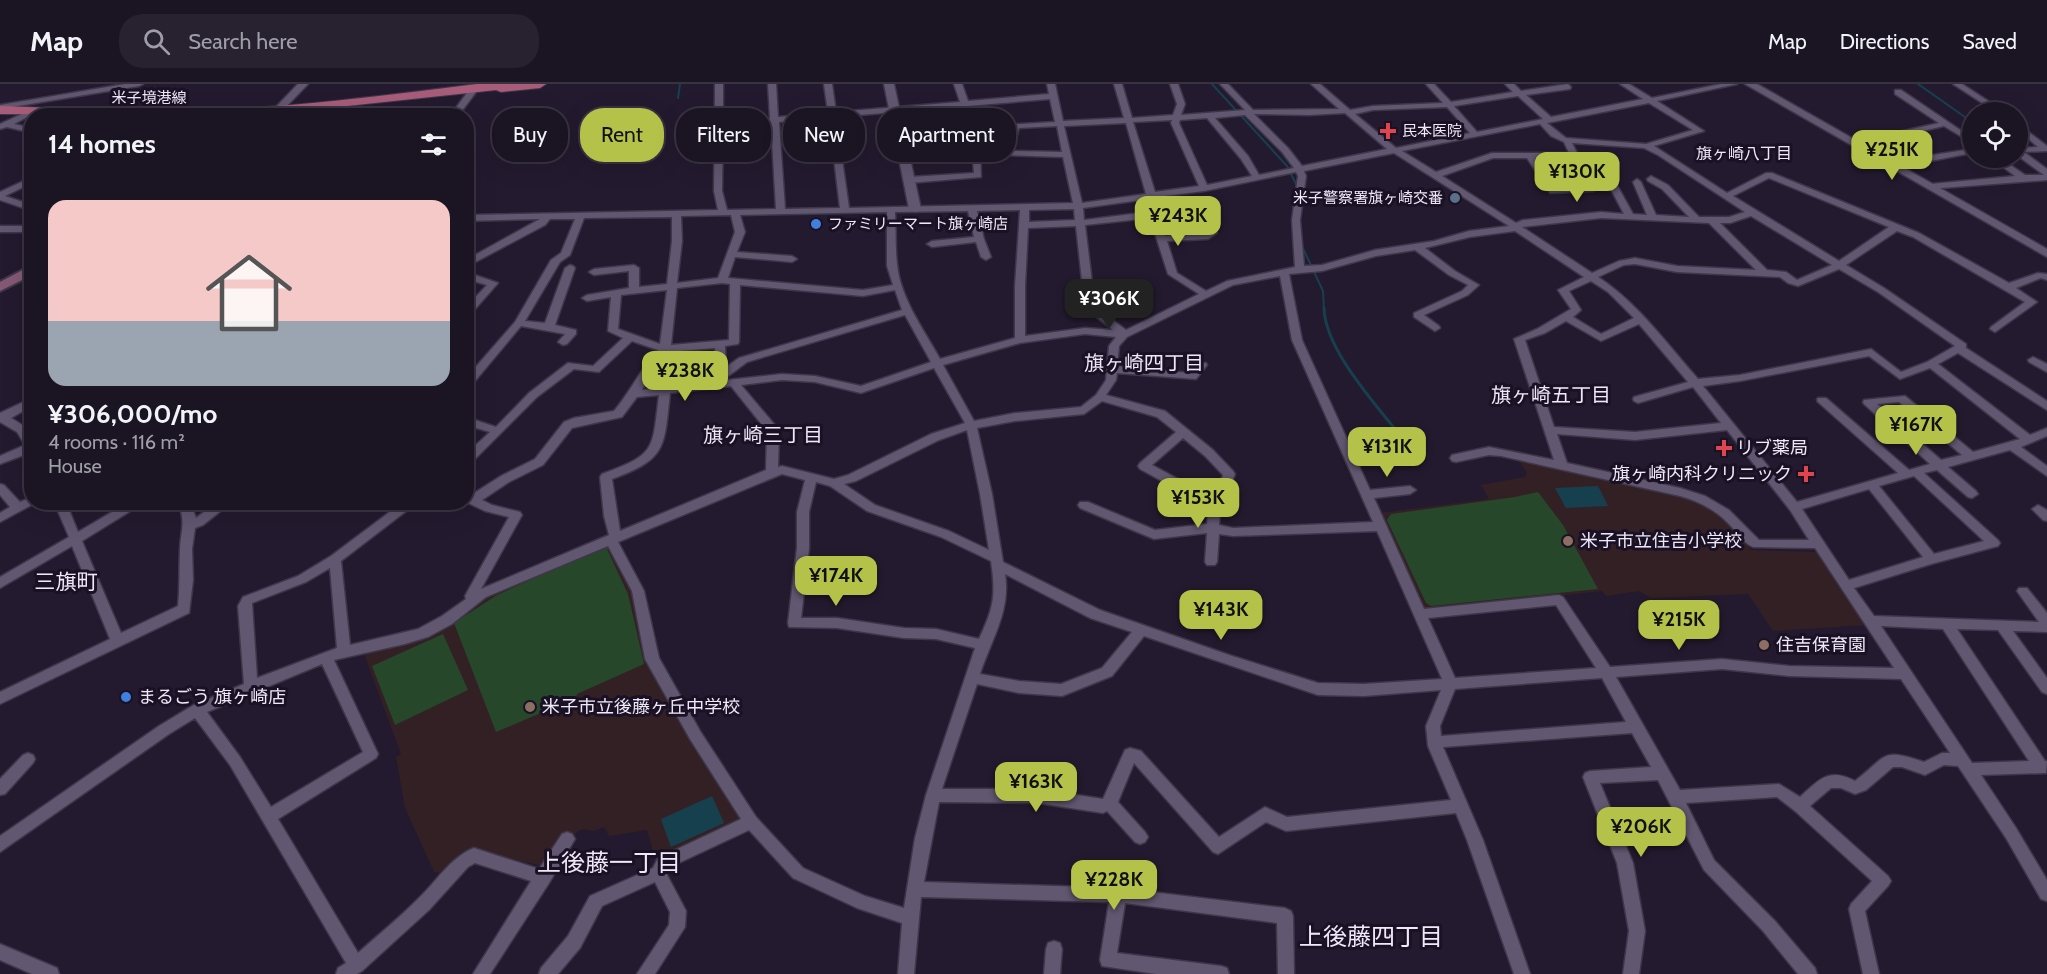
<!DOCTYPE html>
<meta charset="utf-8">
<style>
body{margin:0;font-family:Cabin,"Noto Sans JP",sans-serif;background:#272130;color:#f1f3f6;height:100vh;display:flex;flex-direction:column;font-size:22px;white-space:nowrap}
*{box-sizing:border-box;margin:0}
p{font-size:20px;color:#9f9ea6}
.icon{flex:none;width:33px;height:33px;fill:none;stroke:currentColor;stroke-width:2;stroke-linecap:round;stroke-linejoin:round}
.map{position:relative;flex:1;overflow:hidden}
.panel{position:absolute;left:24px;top:24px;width:450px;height:402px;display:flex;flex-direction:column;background:#1a1423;border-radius:24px;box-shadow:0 6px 24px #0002,0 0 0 2px #383341}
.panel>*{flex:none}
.top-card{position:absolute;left:492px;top:24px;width:570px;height:54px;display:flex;gap:12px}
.tools{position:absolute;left:1962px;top:18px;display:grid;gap:12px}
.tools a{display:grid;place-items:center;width:66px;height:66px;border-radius:50%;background:#1a1423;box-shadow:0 6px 24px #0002,0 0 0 2px #383341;font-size:30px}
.price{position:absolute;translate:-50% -51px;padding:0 14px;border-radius:12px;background:#b4c24a;color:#111;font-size:20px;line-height:39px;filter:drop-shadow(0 2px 3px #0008)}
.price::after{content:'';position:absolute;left:50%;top:36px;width:18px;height:14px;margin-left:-9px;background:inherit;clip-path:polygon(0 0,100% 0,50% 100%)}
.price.selected{background:#222;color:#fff}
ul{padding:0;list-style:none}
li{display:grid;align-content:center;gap:12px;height:318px;padding:0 24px}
li span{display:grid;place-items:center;height:186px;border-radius:18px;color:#555}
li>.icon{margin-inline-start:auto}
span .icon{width:108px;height:108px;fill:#fffc;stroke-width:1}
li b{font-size:26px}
h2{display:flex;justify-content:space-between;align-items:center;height:72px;padding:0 24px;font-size:26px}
.tag{padding:0 21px;border-radius:24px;background:#1a1423;box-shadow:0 6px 24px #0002,0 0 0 2px #383341;font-size:21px;line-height:54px}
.tag.selected{background:#b4c24a;color:#111}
header{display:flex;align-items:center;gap:36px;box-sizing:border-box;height:84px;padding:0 30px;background:#1a1423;border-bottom:2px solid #383341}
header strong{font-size:28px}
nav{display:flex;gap:33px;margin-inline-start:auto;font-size:21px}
.search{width:420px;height:54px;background:#272130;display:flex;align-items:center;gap:15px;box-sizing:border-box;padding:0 21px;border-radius:24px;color:#9f9ea6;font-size:22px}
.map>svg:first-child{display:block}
</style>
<header>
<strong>Map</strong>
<div class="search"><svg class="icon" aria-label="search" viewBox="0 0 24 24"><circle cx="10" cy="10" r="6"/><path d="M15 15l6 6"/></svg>Search here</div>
<nav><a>Map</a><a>Directions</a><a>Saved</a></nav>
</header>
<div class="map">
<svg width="2047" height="890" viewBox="0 0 2047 890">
<rect width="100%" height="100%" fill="#231a2f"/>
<!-- education -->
<g fill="#332024">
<path d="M1518 376 1676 409 1704 420 1727 437 1751 466 1815 468 1820 471 1867 541 1773 547 1748 510 1651 514 1639 507 1606 512 1602 507 1427 526 1423 523 1380 429 1489 415 1481 401 1525 393 1527 389Z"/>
<path d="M602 461 610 462 633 509 646 571 706 680 744 737 656 777 647 746 609 752 604 743 594 747 582 745 577 748 554 784 476 768 447 789 434 788 405 724 396 673 401 670 363 567 415 556 489 511Z"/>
</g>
<!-- green -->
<g fill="#27472b">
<path d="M1538 408 1563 441 1598 505 1431 522 1426 519 1387 436 1391 430 1515 413Z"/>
<path d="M602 464 607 465 628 510 644 580 577 610 576 614 496 648 454 539 497 511Z"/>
<path d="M443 550 468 606 395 641 372 582Z"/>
</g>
<!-- water -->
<g fill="#17404f">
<path d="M1598 402 1608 422 1566 424 1555 404Z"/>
<path d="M712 712 724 739 671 763 661 735Z"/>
</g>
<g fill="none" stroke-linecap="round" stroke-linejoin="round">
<!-- stream-far1 -->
<g stroke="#17404f" stroke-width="2">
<path d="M1212 0 1287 82 1297 102"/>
<path d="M1918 0 1972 38"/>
<path d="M678 14 680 0"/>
<path d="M1301 160 1323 207 1324 226"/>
</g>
<!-- stream -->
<path stroke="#17404f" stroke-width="3" d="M1324 224C1325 272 1392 337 1420 377"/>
<defs>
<g id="minor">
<path d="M125 0H143L139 2 0 25V21Z"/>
<path d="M715 0H723V38L770 34 768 0H776L778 33 828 29 824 0H832L836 28 960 18 954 0H962L968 17 1049 10 1047 0H1055L1063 37 1124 34 1114 0H1122L1132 34 1173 31 1177 20 1170 0H1178L1185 20 1181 31 1245 26 1220 0H1228L1253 26 1339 25 1311 0H1320L1350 26 1373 22 1443 19 1426 0H1434L1451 18 1513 8 1505 0H1514L1521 7 1568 0 1571 3 1570 5 1526 11 1551 33 1643 15 1620 0H1629L1652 14 1721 0H1737L1657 17 1704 47 1654 62 1727 109 1766 89H1772L1919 149 2009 199 2038 189 2047 190V196L2041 194 2016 204 2037 218 1995 248 1990 245 1991 243 2025 218 1913 153 1897 147 1846 181 1884 204 1966 260V264L2047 317V326L1958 269 1938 280 2030 351 2047 344V352L2021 363 2047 382V392L2010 366 1948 383 1976 407 1978 410 1972 414 1968 413 1937 386 1924 389 1998 456 2000 459 1998 462 1931 480 1854 504 1874 532 2039 538 2017 507 2019 504H2027L2047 529V548L2013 547 2047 594V610L2042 608 1998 546 1957 545 2045 677H2047L2046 689 1981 691 2016 744 2047 796V817L2041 815 2006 754 1958 682 1944 681 1925 691 1902 683H1893L1866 706 1855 710 1841 704H1831L1810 722 1888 792 1891 797 1888 802 1865 827 1879 890H1863L1849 825 1851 820 1872 797 1795 727 1777 713 1686 719 1714 776 1775 837 1815 884 1817 890H1798L1763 847 1704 786 1658 696 1600 699 1633 779 1645 847 1639 890H1623L1629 847 1617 779 1583 693 1585 689 1590 687 1651 683 1632 649 1443 663 1483 756 1530 890H1514L1467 756 1456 729 1286 747 1266 738 1218 770 1213 768 1134 679 1118 718 1145 748 1148 753 1145 758 1140 760 1135 758 1107 727 1103 729 1038 719 939 718 924 798 1118 804 1285 824 1291 827 1293 832 1294 890H1278L1277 839 1125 819 1117 869 1221 882 1227 884 1229 890H1156L1102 882 1100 876 1109 818 921 813 914 890H898L902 839 857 824 793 794 749 746 668 784 666 789 686 827 685 843 655 890H637L669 841 670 828 655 798 602 822 580 864 558 890H539L541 884 568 852 590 812 653 784 658 774 741 735 690 655 645 575 632 507 608 462 486 513 452 540 428 553 405 560 334 576 378 670 376 674 278 735 358 869C378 851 399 834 418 815 436 798 451 773 474 764L539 785 562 750 567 748 572 750 575 755 572 760 549 799 490 890H473L531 797 475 779 468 783 429 826 362 887 357 890H336L338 884 346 879 230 681 195 634 169 650 0 768V752L159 642 192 622 244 600 238 522 243 513 298 492 331 472 403 418H418L341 477 350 561 418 545 442 532 466 515 465 512 509 433 485 427 466 418V410L471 411 501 392 535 375 564 338 574 334 614 327C631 307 641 284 658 266L632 257 599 288 574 285 537 313 470 380 466 381V370L490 348 466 341V333L496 343 529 309 568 279 593 282 623 254 608 247 611 213 587 217 582 214 587 211 629 204V187L594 191 589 188 594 185 634 181 639 184V203L667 200 672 157V133L584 134 570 171 560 178 525 237 545 239 565 184 570 181 573 182 575 184 555 241 576 246V250L567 260 563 261 558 258 565 250 521 242 470 303 466 304V294L515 238 551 176 561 169 575 135H550L545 141 466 183V176L540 135 466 137V131L718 126 714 107ZM1518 12 1543 35 1477 48 1454 22ZM1050 15 1055 38 972 43 968 45 971 59 900 66V70H903L972 64 974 89 909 93 905 96 909 99 981 93 980 61 977 47 1011 45 1003 69 1004 71 1063 73 1073 119 849 124 836 33ZM1649 19 1693 46 1646 60 1566 54 1547 39ZM1447 23 1470 49 1396 64 1355 30 1373 26ZM1345 29 1387 65 1302 82 1288 64 1254 30 1309 31ZM1245 31 1282 68 1294 84 1259 91 1248 72 1215 34ZM829 34 840 124 785 125 779 38ZM1207 34 1241 75 1252 92 1207 101 1179 39 1180 36ZM1172 36 1171 39 1199 102 1155 108 1133 38ZM771 39 776 125 727 126 722 107 723 43ZM1126 39 1146 110 1082 119 1064 42ZM1540 40 1551 52 1564 58 1569 69H1492L1436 88 1402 67ZM1057 42 1062 68 1012 67 1019 44ZM1572 59 1644 64 1658 71 1745 128 1729 133H1699L1668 101 1651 92 1647 95 1648 97 1662 105 1689 133 1656 131 1641 98 1637 95 1633 98 1647 131 1633 130 1613 94 1609 91 1605 94 1624 130 1601 128 1523 136 1516 139 1442 92 1493 74H1527L1550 109 1594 107 1595 105ZM1394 69 1509 142 1469 147 1434 157 1375 166 1322 181 1304 182 1300 136 1306 92 1304 87ZM1535 74H1571L1585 103 1556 104ZM1296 88 1298 92 1292 136 1295 183 1227 197 1206 207 1177 189 1167 157 1208 155 1217 149 1203 123 1157 127 1156 113 1204 107ZM1769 94 1889 143 1839 177 1733 112ZM1148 115V128L1084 136 1083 124ZM1074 125 1075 136 1029 138V126ZM1020 126 1015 202V254L940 275C924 246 900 214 897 180 895 163 896 145 895 128L968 127 974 153 932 157 927 160 932 163 976 158 981 173 986 176 991 173 984 155 977 127ZM887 128V182L893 201 863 206 728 194 735 173 792 178 797 175 792 172 737 168 745 148 740 131ZM1197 128 1207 148 1206 149 1165 152 1158 133ZM731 131 735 148 718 194 677 199 682 157 681 132ZM1751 132 1832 181 1797 196 1786 188 1767 186 1720 139H1730ZM1150 134 1168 190 1199 210 1126 246 1095 223 1085 141ZM1601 134 1709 139 1756 186 1677 182 1635 174 1619 177 1592 189 1522 143ZM1076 142 1085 224 1113 246 1085 244 1025 252V202L1028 144ZM1515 147 1584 193 1558 206 1571 225 1537 245 1514 255 1554 376 1489 363 1452 371 1450 374 1452 377 1456 378 1489 371 1501 372 1680 412C1698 417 1716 426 1729 440 1737 448 1742 458 1753 463L1815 464 1894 584 1789 582 1722 575 1610 583 1563 513 1559 511 1424 525 1374 414 1410 410 1416 406 1410 402 1370 406 1302 256 1289 190 1322 187 1376 172 1415 166 1449 191 1468 201 1462 207 1414 229V233L1435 247 1440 244 1439 242 1424 231 1468 211 1479 201 1455 187 1425 164 1470 153ZM1635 180 1677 188 1780 193 1788 199 1798 202 1839 185 1878 208 1955 262 1927 278 1901 288 1871 265 1740 291 1698 295C1667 260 1638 219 1598 193L1624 181ZM1280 192 1292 256 1373 438 1233 444 1219 441 1220 429 1235 390 1233 387 1213 366 1165 327 1106 311 1116 296 1117 289 1196 295 1207 281 1206 279H1198L1189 289 1117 282 1119 262 1127 253 1233 201ZM1591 197 1608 208 1634 234 1601 250 1573 233 1581 226 1569 207ZM722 199 730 200 729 256 671 261 677 204ZM740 201 863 212 895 206 902 226 739 274 726 283 725 262 738 260 739 258ZM667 206 660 260 618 245 621 211ZM905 231 931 278 861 302 815 292 782 290 727 296V293L747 278ZM1566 237 1601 257 1639 240 1688 298 1634 313 1633 315 1634 317 1638 319 1693 303 1721 339 1635 348 1554 343 1525 256 1545 249ZM1085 250 1116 253 1109 262 1106 296 1096 311 1081 323 1015 329 974 337 943 281 1020 259ZM715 264 717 297 642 306 653 284 668 268ZM1869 272 1900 295 1930 284 2020 355 1973 368 1905 312 1864 316 1863 318 1864 320 1930 380 1909 386 1826 314H1818L1817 316 1818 318 1898 389 1797 418 1703 302 1740 297ZM934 284 965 339 931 350 848 391 834 395 782 382 778 383 779 346 741 301 782 296 815 298 861 309ZM731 302 767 347 766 386 620 447 612 395C667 375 664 364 670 309ZM659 311C652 366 657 370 602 390L600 393 604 432 609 451 481 505 522 431 520 428 492 421 482 416 509 398 543 381 572 344 622 333 637 313ZM1102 317 1157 333 1176 348 1140 379 1138 382 1140 385 1171 402 1216 410 1208 429 1207 440 1155 446 1088 418H1080L1078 421 1080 424 1154 455 1207 449 1205 478 1207 481H1215L1217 478 1219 450 1233 452 1377 447 1442 595 1364 600 1318 599 1229 571 1100 526 1003 478 992 410 977 344 1015 337 1084 330ZM1899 318 1962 371 1941 376 1877 320ZM967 346 980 410 989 466 949 447 875 421 844 400 856 397 939 356ZM1727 346 1790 426 1809 456H1759L1729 426 1705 412 1680 404 1567 379 1557 350 1635 356ZM1183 354 1205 372 1223 391 1219 402 1178 395 1152 381ZM782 390 805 396 797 428V464L788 539 789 543 837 544 904 554 936 555 975 564 926 711 915 754 904 824 865 812 803 784 756 733 700 647 659 574 644 507 618 458ZM1914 392 1984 457 1934 470 1879 402ZM816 398 830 402 867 427 941 453 991 477C996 512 994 523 979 555L936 545 904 544 837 534H801L809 464V428ZM1869 405 1923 473 1849 496 1802 425ZM330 484 337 564 257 594 252 519 306 498ZM1005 490 1090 534 1132 548 1102 584 1061 600 1019 597 980 590C991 556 1011 527 1005 490ZM1556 521 1596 584 1455 594 1428 534ZM1881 542 1943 545 2029 677 1972 679ZM1144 552 1318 611 1364 612 1441 606 1426 642 1428 662 1451 716 1287 733 1265 723 1219 753 1141 667 1130 664 1125 666 1103 715 1038 705H942L977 600 1019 609 1062 612 1112 592ZM322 580 363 668 271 723 240 673 207 628ZM1722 585 1789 592 1901 595 1950 669H1942L1924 678C1880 663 1888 672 1855 697 1828 683 1819 696 1800 713L1779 700 1680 706 1616 593ZM1602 594 1626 638 1441 652 1440 642 1455 605Z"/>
<path d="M1953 0H1962L2005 28H1996Z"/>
<path d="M472 2 479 4 458 32H450Z"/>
<path d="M1895 6H1901L1972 54V59L1944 42 1893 54 1926 72 1972 65V69L1925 78 1884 56 1853 62V58L1939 39 1895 10Z"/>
<path d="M24 29 31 31 14 40 32 44V49L7 43 0 45V40Z"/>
<path d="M2018 40 2047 62V67L2024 68 2047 85V96L1928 105 1927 103 1931 100 2015 92 1991 74H2000L2025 91H2044L2018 72V64L2038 63 2018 46Z"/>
<path d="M32 93V99L5 112 32 121V127L0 116V108Z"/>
<rect x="0" y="142" width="32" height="6"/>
<path d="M22 188 32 194V203L17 191Z"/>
<path d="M466 188 498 199 469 232 466 233V223L487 201 466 195Z"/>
<path d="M2033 273 2047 280V288L2029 278 2028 276Z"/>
<path d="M32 314V322L11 334C28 344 32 347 32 368L0 380V372L25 361 17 348 0 338V329Z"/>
<path d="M0 400 4 401 20 418 32 413V418H37L0 438V429L10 423 0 411Z"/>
<path d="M54 418H66L78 448 129 418H145L82 457 121 549 178 522C180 503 179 484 180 465 181 445 186 439 178 418H190L196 434 217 418H232L203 441 195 444 192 465 193 496 189 529 0 620V608L110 555 72 462 0 504V493L69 453Z"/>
<path d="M2038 421 2047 426V437L2043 436 2032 425Z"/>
<path d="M28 669 33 671 35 675 33 679 5 710 0 711V695L23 671Z"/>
<path d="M1054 857 1060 859 1062 865 1060 890H1044L1046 865 1048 859Z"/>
<path d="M0 860 57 884 59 890H32L0 876Z"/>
</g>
<g id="tertiary">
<path d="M298 0H308L281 28H275V24Z"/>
<path d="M884 0H894L921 125 919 127 915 128 909 125Z"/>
<path d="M1745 0H1757L2047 165V173Z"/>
</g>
<path id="secondary" d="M32 181V191L0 207V198Z"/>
<path id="primary" d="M477 0H546L540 4 501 8 496 6 253 32 0 30V22C77 25 155 29 232 25 314 21 396 10 477 0Z"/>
</defs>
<!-- minor casing -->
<use href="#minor" stroke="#3e3748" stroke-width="3"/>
<!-- tertiary casing -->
<use href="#tertiary" stroke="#3e3748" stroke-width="3"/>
<!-- secondary casing -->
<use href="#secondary" stroke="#3e3748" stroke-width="4"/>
<!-- primary casing -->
<use href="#primary" stroke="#3e3748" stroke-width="2"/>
<!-- minor -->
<use href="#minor" fill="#615771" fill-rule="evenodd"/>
<!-- tertiary -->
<use href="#tertiary" fill="#615771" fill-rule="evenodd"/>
<!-- secondary -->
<use href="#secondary" fill="#855975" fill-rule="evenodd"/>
<!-- primary -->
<use href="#primary" fill="#a85c79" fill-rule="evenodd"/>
</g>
<!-- markers -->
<g fill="#e0444e" stroke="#1a1125" stroke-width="2">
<path d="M1385 38h6v6h6v6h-6v6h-6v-6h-6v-6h6z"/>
<path d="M1721 355h6v6h6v6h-6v6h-6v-6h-6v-6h6z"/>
<path d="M1803 381h6v6h6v6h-6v6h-6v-6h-6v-6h6z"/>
</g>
<circle fill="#5c6f8a" stroke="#1a1125" stroke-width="2" cx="1455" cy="114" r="6"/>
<g fill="#3f7fe0" stroke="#1a1125" stroke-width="2">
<circle cx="816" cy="140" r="6"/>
<circle cx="126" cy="613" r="6"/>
</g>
<g fill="#8d6e63" stroke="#1a1125" stroke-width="2">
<circle cx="1568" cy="457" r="6"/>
<circle cx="1764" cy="561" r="6"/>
<circle cx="530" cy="623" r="6"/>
</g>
<g text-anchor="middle" stroke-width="6" stroke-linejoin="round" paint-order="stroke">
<!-- far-street labels -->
<g font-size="15" fill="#eee8f8" stroke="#1a1125">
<text x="149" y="19">米子境港線</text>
</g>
<!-- far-poi labels -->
<g font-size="15" fill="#eee8f8" stroke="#1a1125" text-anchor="start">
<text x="1402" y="52">民本医院</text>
<text x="1443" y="119" text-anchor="end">米子警察署旗ヶ崎交番</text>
<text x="828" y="145">ファミリーマート旗ヶ崎店</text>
</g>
<!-- far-neighbourhood labels -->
<g font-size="16" fill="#eee8f8" stroke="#1a1125">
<text x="1744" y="75">旗ヶ崎八丁目</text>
</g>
<!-- poi labels -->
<g font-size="18" fill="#eee8f8" stroke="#1a1125" text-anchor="start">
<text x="1736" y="370">リブ薬局</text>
<text x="1792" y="396" text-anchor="end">旗ヶ崎内科クリニック</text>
<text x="1580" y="463">米子市立住吉小学校</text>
<text x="1776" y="567">住吉保育園</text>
<text x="138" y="619">まるごう 旗ヶ崎店</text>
<text x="542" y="629">米子市立後藤ヶ丘中学校</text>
</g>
<!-- neighbourhood labels -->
<g font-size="20" fill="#eee8f8" stroke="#1a1125">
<text x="1144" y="286">旗ヶ崎四丁目</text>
<text x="1551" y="318">旗ヶ崎五丁目</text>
<text x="763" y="358">旗ヶ崎三丁目</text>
</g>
<!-- quarter labels -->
<g font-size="21" fill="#eee8f8" stroke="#1a1125">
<text x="66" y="505">三旗町</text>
</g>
<!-- near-neighbourhood labels -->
<g font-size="24" fill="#eee8f8" stroke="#1a1125">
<text x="609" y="787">上後藤一丁目</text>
<text x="1371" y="861">上後藤四丁目</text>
</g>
</g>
</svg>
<div class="tools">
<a><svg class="icon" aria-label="locate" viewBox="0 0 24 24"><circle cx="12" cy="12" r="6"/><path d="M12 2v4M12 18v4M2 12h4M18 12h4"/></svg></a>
</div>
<b class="price" style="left:1892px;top:97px">¥251K</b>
<b class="price" style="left:1577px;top:119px">¥130K</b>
<b class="price" style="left:1178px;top:163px">¥243K</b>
<b class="price selected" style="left:1109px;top:246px">¥306K</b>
<b class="price" style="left:685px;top:318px">¥238K</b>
<b class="price" style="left:1916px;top:372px">¥167K</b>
<b class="price" style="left:1387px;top:394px">¥131K</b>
<b class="price" style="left:1198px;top:445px">¥153K</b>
<b class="price" style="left:836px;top:523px">¥174K</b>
<b class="price" style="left:1221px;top:557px">¥143K</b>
<b class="price" style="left:1679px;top:567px">¥215K</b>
<b class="price" style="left:1036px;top:729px">¥163K</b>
<b class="price" style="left:1641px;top:774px">¥206K</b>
<b class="price" style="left:1114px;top:827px">¥228K</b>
<div class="top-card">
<a class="tag">Buy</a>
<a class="tag selected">Rent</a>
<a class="tag">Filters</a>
<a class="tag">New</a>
<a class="tag">Apartment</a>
</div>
<section class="panel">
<h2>14 homes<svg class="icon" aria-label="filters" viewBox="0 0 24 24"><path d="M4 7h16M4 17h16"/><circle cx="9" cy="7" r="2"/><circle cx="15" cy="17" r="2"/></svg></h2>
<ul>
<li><span style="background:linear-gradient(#f6c9c9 65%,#9aa5b1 0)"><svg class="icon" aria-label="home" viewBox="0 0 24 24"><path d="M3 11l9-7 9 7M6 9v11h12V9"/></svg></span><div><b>¥306,000/mo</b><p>4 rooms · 116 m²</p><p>House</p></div></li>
</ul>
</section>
</div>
